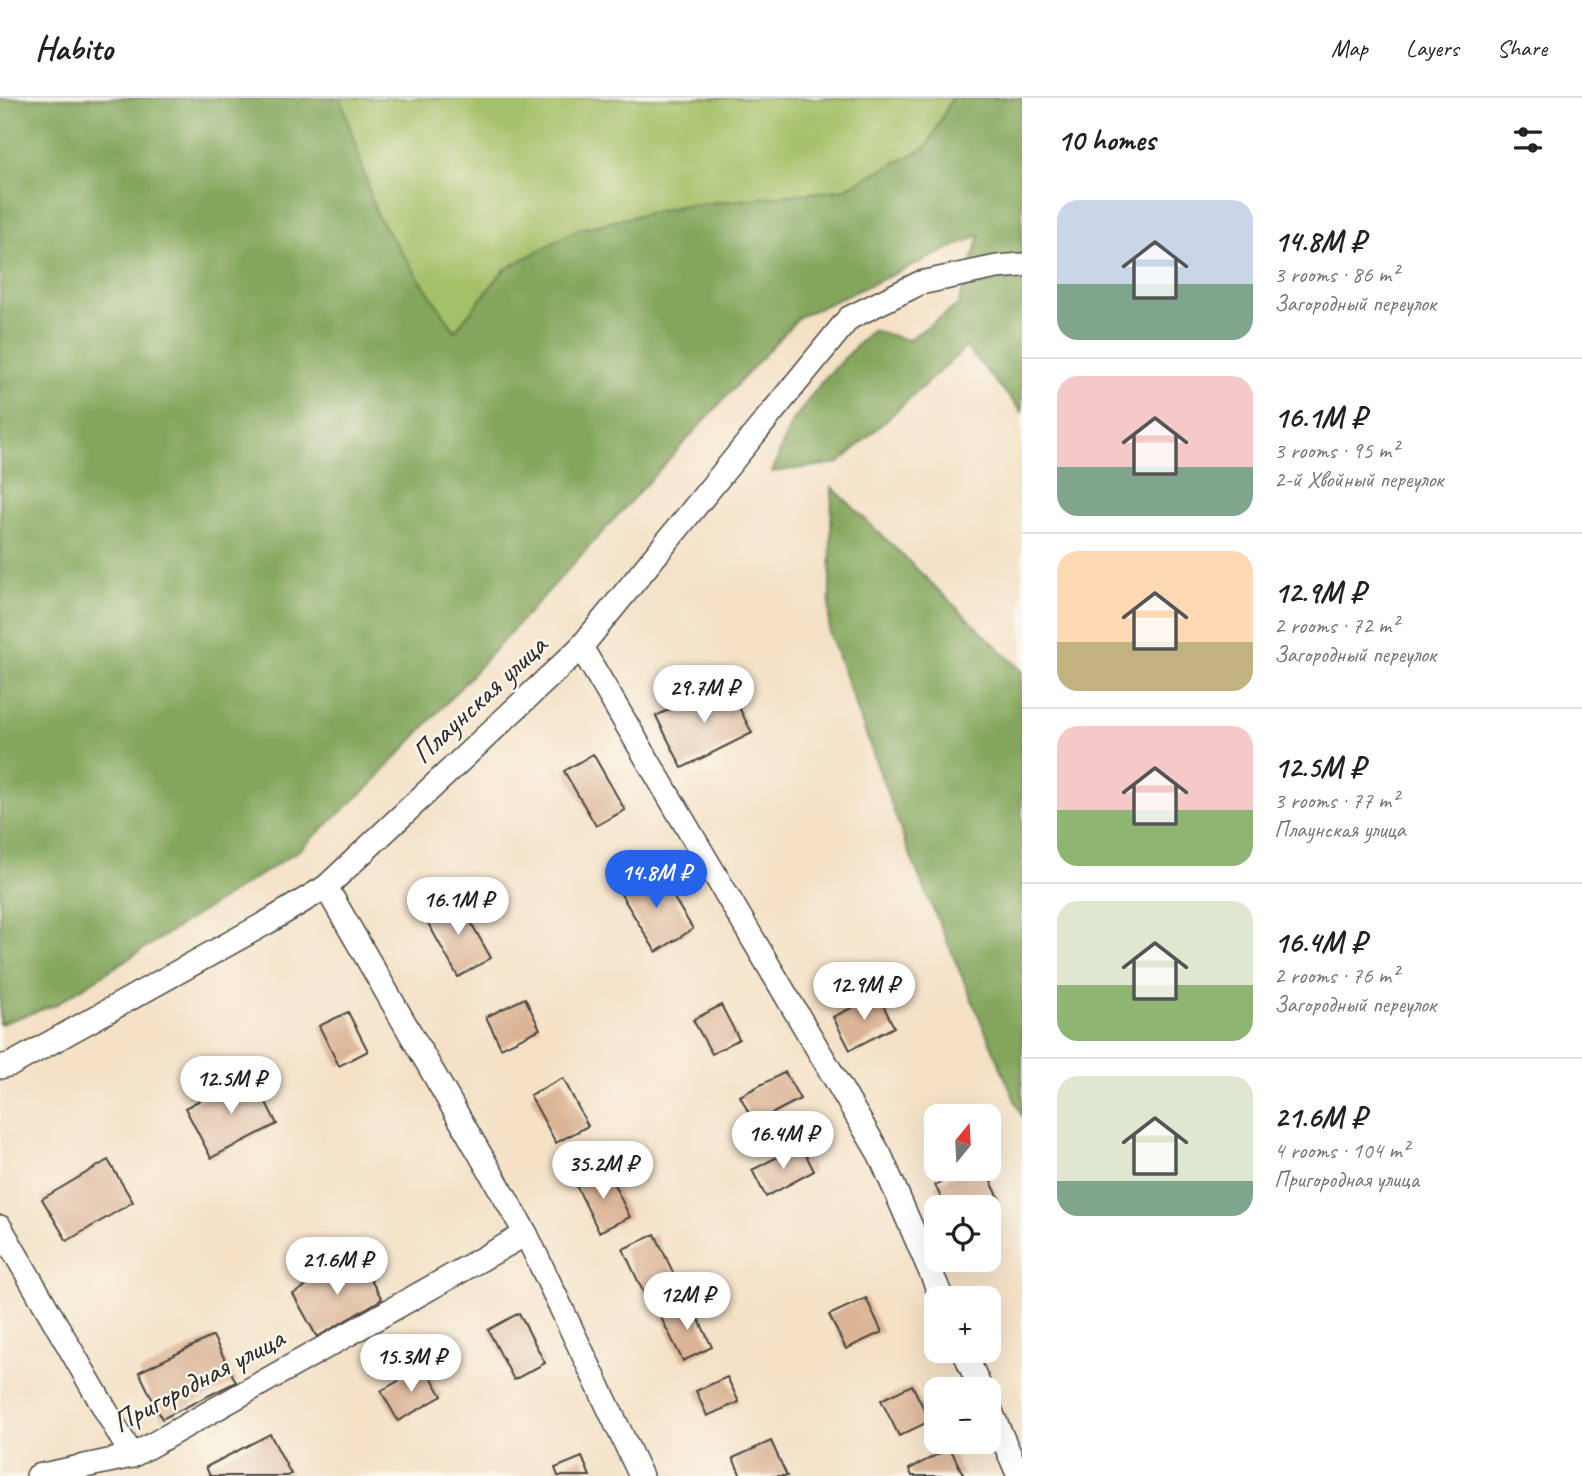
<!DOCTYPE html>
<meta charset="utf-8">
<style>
body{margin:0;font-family:Caveat,sans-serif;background:#f2f2f2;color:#222;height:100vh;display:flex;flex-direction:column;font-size:26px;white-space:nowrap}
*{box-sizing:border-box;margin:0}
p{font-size:23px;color:#767676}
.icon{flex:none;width:38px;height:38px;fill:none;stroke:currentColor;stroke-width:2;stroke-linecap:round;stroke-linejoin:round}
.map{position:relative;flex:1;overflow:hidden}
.panel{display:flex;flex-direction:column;background:#fff;width:560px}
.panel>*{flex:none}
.needle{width:46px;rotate:18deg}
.fabs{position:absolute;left:924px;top:1006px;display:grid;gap:14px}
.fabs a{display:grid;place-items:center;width:77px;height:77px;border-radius:14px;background:#fff;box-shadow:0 7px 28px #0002;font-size:35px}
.price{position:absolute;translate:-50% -60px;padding:0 16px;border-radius:24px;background:#fff;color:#222;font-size:23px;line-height:46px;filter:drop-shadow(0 2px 4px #0008)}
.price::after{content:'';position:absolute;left:50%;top:42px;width:21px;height:16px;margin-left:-10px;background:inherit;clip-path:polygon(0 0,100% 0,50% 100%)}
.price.on{background:#2563eb;color:#fff}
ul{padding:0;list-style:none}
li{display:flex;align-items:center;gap:21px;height:175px;padding:0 35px}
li+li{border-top:2px solid #e0e0e0}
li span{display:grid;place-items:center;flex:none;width:196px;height:140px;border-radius:21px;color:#555}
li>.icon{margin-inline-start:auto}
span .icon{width:84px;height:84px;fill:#fffc;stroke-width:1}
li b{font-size:30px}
h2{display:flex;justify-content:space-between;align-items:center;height:84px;padding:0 35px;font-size:30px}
header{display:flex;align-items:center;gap:42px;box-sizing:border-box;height:98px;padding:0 35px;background:#fff;border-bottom:2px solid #e0e0e0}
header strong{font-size:33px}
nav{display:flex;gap:38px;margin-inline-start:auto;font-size:24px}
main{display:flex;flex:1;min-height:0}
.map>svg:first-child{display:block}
</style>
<header>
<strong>Habito</strong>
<nav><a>Map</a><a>Layers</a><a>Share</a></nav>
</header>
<main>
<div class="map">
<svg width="1022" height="1378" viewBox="0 0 1022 1378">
<rect width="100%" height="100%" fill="#fbf7ec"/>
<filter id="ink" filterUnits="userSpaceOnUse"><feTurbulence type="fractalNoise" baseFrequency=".0143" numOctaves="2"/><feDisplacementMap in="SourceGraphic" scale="14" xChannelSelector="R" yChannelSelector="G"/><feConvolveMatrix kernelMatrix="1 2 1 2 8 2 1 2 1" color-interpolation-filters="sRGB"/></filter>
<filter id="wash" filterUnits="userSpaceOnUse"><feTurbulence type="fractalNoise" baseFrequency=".00686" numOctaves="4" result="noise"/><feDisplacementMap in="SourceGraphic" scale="28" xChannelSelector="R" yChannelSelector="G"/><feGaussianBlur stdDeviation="1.57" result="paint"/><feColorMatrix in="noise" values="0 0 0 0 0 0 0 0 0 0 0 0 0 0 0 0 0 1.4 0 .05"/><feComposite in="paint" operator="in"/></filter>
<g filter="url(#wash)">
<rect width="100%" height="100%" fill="#f4e1c6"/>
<!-- green -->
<path fill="#a4c067" stroke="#687649" stroke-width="2" d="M341 0H952L927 49 842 92 680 108 576 132 504 172 455 234 377 118Z"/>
<!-- forest -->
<g fill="#83a65c" stroke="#576844" stroke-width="2">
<path d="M0 0H341L377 118 455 233 504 172 576 132 680 108 842 92 927 49 952 0H1022V314L966 249 839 365 772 374 790 327 823 282 872 232 908 242 958 207 980 137 799 219 373 685 298 753 55 907 0 926Z"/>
<path d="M832 389 1022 573V1019L907 750 829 534Z"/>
</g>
<g id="blocks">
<!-- building -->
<g fill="#dbb495">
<path d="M726 584 752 635 682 670 656 618Z"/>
<path d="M593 656 625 712 596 728 564 673Z"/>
<path d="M656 771 693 831 656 854 619 793Z"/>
<path d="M457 800 491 860 458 879 424 818Z"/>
<path d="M878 897 894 929 850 952 833 919Z"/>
<path d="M525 900 540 931 501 950 486 919Z"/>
<path d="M721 907 739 941 712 956 693 922Z"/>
<path d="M348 914 368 953 339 968 319 928Z"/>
<path d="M785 974 800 1001 754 1025 740 998Z"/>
<path d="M251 975 277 1026 211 1060 185 1010Z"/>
<path d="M563 980 588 1028 556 1045 530 997Z"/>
<path d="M801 1047 814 1073 766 1099 752 1072Z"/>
<path d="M108 1062 133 1104 67 1143 42 1101Z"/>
<path d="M968 1071H985L1001 1104 989 1110H946L935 1087Z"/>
<path d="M607 1072 630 1119 599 1134 576 1087Z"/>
<path d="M655 1136 678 1185 646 1200 623 1151Z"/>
<path d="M357 1159 382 1201 317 1239 293 1196Z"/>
<path d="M866 1200 882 1234 846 1251 829 1217Z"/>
<path d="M691 1205 712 1249 683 1263 661 1220Z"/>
<path d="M519 1215 545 1265 514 1282 488 1232Z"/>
<path d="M213 1238 236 1284 162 1321 139 1274Z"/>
<path d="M425 1268 442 1298 398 1323 381 1293Z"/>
<path d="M727 1279 739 1304 707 1318 696 1293Z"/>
<path d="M912 1287 930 1323 899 1338 881 1302Z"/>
<path d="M270 1336 291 1376 287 1378H210L206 1369Z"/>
<path d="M771 1343 787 1378H741L733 1360Z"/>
<path d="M950 1350 964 1378H912L909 1371Z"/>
<path d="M582 1359 590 1378H558L555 1370Z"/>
</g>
</g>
</g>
<g filter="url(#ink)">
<use href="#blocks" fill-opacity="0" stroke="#494642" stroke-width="2"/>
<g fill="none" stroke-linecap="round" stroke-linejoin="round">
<defs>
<g id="street">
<path d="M581 549 880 1057 942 1200"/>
<path d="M326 789 526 1136 641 1378"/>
<path d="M0 969 12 966 266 825 326 789 581 549 849 220 920 185 997 169 1022 167"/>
<path d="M0 1129 132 1358"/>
<path d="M964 1253 981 1292"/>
<path d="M989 1309 1019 1378"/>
<path d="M38 1378 132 1358 526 1136"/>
</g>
</defs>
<!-- street casing -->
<use href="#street" stroke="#494642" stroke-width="26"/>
<!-- street -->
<use href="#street" stroke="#fff" stroke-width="23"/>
</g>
</g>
<g text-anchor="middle" stroke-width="5" stroke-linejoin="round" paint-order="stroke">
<!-- street labels -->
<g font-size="30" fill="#2b2b2b" stroke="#fbf7ec">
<text transform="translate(479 601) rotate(-43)" y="10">Плаунская улица</text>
<text transform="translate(198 1282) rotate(-28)" y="10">Пригородная улица</text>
</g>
</g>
</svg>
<div class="fabs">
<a><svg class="needle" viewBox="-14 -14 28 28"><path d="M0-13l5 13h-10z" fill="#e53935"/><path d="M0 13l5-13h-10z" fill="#767676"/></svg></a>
<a><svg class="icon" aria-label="locate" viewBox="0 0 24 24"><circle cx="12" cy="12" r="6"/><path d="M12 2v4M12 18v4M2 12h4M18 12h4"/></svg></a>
<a>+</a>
<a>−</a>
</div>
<b class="price" style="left:704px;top:627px">29.7M ₽</b>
<b class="price on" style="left:656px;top:812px">14.8M ₽</b>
<b class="price" style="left:458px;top:839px">16.1M ₽</b>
<b class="price" style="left:864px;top:924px">12.9M ₽</b>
<b class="price" style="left:231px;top:1018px">12.5M ₽</b>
<b class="price" style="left:783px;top:1073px">16.4M ₽</b>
<b class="price" style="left:603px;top:1103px">35.2M ₽</b>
<b class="price" style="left:337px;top:1199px">21.6M ₽</b>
<b class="price" style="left:687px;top:1234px">12M ₽</b>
<b class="price" style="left:411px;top:1296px">15.3M ₽</b>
</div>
<section class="panel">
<h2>10 homes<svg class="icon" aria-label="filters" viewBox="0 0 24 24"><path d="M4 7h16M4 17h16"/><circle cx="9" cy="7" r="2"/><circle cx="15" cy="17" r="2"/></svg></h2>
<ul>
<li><span style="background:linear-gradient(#c9d6e8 60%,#7fa58c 0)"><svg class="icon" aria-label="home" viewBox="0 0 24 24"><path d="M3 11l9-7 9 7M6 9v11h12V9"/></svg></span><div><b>14.8M ₽</b><p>3 rooms · 86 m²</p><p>Загородный переулок</p></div></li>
<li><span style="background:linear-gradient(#f6c9c9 65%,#7fa58c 0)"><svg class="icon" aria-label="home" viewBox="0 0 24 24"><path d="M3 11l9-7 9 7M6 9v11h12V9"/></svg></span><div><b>16.1M ₽</b><p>3 rooms · 95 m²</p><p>2-й Хвойный переулок</p></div></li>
<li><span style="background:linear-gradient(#ffd9b3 65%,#c2b280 0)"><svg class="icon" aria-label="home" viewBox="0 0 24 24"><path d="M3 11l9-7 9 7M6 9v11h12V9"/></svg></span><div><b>12.9M ₽</b><p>2 rooms · 72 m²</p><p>Загородный переулок</p></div></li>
<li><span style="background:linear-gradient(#f6c9c9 60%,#8fb573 0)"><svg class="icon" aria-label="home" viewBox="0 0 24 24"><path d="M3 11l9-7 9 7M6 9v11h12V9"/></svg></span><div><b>12.5M ₽</b><p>3 rooms · 77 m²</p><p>Плаунская улица</p></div></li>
<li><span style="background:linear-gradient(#dfe7d0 60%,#8fb573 0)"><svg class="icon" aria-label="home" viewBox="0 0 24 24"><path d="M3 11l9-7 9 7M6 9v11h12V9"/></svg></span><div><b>16.4M ₽</b><p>2 rooms · 76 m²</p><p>Загородный переулок</p></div></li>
<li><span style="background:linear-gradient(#dfe7d0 75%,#7fa58c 0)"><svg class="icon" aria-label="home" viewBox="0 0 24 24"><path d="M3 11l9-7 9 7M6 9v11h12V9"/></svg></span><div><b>21.6M ₽</b><p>4 rooms · 104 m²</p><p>Пригородная улица</p></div></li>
</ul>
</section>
</main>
